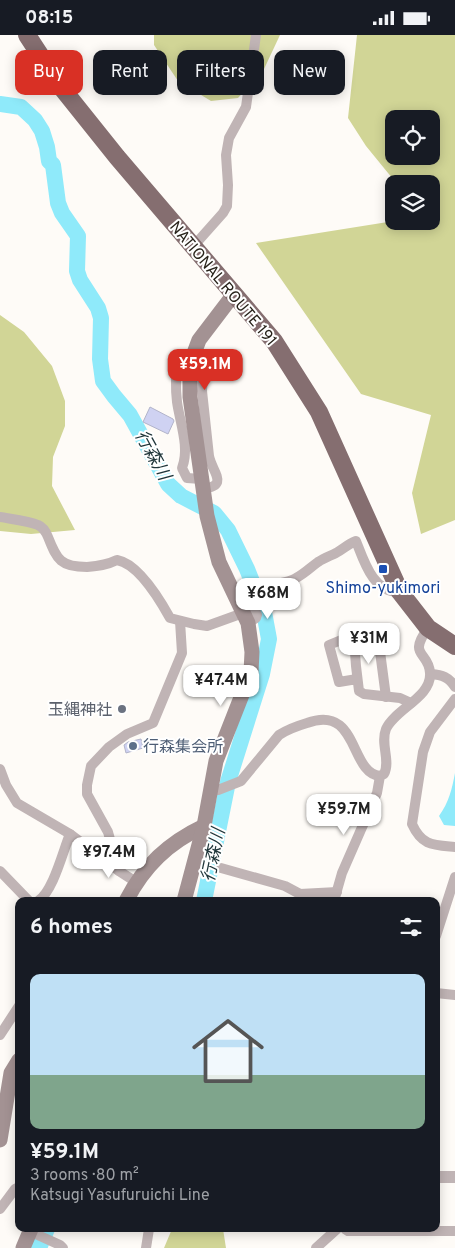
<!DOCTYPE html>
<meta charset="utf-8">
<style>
body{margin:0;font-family:Overpass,"Noto Sans JP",sans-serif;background:#20242c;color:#f1f3f6;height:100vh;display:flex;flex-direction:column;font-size:19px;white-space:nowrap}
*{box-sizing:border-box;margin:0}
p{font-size:16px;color:#9ea1a6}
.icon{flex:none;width:28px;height:28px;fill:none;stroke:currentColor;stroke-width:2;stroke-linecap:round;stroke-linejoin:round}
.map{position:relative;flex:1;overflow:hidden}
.panel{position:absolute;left:15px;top:862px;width:425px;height:335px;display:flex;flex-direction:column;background:#171b24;border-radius:10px;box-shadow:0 2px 12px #0003}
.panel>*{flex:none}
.hud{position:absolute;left:15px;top:15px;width:425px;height:45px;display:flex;gap:10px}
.tools{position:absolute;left:385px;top:75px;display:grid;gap:10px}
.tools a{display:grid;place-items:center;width:55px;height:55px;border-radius:10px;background:#171b24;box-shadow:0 2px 12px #0003;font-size:25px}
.price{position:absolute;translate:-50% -42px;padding:0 11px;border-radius:10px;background:#fff;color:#222;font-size:16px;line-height:32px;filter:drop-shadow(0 1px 2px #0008)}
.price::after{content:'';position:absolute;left:50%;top:30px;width:15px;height:11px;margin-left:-8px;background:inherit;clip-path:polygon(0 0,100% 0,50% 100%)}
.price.on{background:#d93025;color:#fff}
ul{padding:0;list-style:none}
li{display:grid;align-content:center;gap:10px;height:265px;padding:0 15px}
li span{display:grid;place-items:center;height:155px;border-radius:10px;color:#555}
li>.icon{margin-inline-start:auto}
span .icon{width:90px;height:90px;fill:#fffc;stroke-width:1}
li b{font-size:21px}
h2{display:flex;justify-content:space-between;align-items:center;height:60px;padding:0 15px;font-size:21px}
.pill{padding:0 18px;border-radius:10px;background:#171b24;box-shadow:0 2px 12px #0003;font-size:18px;line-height:45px}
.pill.on{background:#d93025;color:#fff}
.status{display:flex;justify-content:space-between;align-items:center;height:35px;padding:0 25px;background:#171b24;direction:ltr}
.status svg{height:14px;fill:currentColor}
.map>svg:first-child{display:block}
</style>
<div class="status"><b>08:15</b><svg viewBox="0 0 49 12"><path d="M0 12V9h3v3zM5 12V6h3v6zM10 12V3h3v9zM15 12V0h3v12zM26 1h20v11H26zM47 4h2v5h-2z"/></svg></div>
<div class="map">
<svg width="455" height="1213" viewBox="0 0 455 1213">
<rect width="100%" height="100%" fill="#fefbf7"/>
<!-- green -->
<g fill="#d1d596" fill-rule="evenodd">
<path d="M154 0H280L264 34 238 63 211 66 178 46 154 10Z"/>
<path d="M357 0H455V485L421 499 412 458 431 380 361 359 256 208 394 186H431V149H397L366 111 348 83ZM394 84H431V121H394Z"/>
<path d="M0 280 24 297 52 331 65 366V391L53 422 52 451 75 495 31 499 0 496Z"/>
<path d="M172 1194H223L226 1213H164Z"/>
</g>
<!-- water -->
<path fill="#8feafa" d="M455 738V791L444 790 439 781C449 767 452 754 455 738Z"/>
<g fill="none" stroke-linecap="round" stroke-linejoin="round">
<!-- river -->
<g stroke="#8feafa" stroke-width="16">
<path d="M0 69 21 72 35 85 42 96 47 112 49 126 53 130 58 168 62 178 78 201 77 236 80 245 98 273 101 283 100 324 103 346 114 361 130 380 168 449 181 461 214 478 228 495 247 534 264 577 269 604 262 639 228 747 204 866"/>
<path d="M39 1213 47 1194"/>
</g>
</g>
<!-- building -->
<g fill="#cfd2f2" stroke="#b2b4ca">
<path d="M150 372 173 384 174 386 168 399 143 387Z"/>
<path d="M141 704 143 713 126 718 124 710 128 707Z"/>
</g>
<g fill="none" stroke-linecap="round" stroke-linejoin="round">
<!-- minor -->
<g stroke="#c0b4b5" stroke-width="10">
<path d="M190 210 199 205 223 178 227 171 228 150 226 120 229 103 246 72 256 0"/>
<path d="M183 321 178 320C176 336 175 351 177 367 180 388 190 413 182 433L187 443 201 444"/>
<path d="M199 325 204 326 202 356 209 421C212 437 230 451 202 454"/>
<path d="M0 482C11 484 29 486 38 490 43 492 46 497 48 502 57 525 61 532 87 532 98 531 107 530 117 525 139 529 160 565 170 583L194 589 207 591 243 578"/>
<path d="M248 588 256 583 257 580C254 574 249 568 254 562 269 544 280 552 296 543 304 539 311 532 318 527 324 523 330 521 336 518 343 514 348 509 356 506 364 526 373 558 400 557"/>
<path d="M377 594 386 662"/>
<path d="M431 639C442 640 449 642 455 652"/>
<path d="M357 644 339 647 329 610 346 603 354 604 356 631 359 656 364 659 400 663 411 668"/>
<path d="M455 664 430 697 423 717 412 789C422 811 433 810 455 812"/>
<path d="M0 734 6 750 17 768 70 799 119 836 136 847"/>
<path d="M210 756 218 755 241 746 279 700C288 694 297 691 307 688 359 669 349 738 380 741"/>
<path d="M221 833 285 851 300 859 337 857"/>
<path d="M0 836 29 866"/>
<path d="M119 836 108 797 87 759V750L91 731 109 712 127 699 153 688 182 618 180 586"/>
<path d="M38 866C53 857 63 816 70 799"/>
<path d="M334 866 342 838 377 758 380 741 384 739C391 726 380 709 386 694 395 674 432 662 430 638 429 616 407 622 428 593"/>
<path d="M436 901 455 842"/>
<path d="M436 958 455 960"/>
<path d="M0 1000 19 971"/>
<path d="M0 1174 15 1154 19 1152"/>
<path d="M345 1194 348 1196H455"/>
<path d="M29 1196 60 1210 63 1213"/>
<path d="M146 1213 149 1194"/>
<path d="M316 1213 337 1194"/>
</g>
<!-- tertiary -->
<path stroke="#c0b4b5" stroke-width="12" d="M436 1142H455"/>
<!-- secondary -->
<g stroke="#a39293" stroke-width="15">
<path d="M126 866C144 831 168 808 204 791"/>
<path d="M184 866 204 791 216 726 251 637 252 617 248 588 219 527 207 481 190 362V341L193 321 199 305 234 259"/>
<path d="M0 1105 11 1038 19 1025"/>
<path d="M23 1213 31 1194"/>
</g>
<!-- trunk -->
<path stroke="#856e70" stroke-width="18" d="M27 0 61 52 117 122 274 306 319 377 400 557 428 593 455 611"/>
</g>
<!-- markers -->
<rect fill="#1a4fb4" stroke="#fff" stroke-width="2" x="378" y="529" width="10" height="10" rx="2.5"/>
<circle fill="#6b7280" stroke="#fff" stroke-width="2" cx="122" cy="674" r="5"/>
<circle fill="#5c6f8a" stroke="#fff" stroke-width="2" cx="133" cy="711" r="5"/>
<g text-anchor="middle" stroke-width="4" stroke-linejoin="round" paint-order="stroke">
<!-- street labels -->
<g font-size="16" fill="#28231b" stroke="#fff">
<text transform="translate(224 248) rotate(50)" y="6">NATIONAL ROUTE 191</text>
</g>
<!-- transit labels -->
<g font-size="16" fill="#164399" stroke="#fff">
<text x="383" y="558">Shimo-yukimori</text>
</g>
<!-- worship labels -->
<g font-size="16" fill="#5b616d" stroke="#fff" text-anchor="end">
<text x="112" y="680">玉縄神社</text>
</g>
<!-- service labels -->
<g font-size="16" fill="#4e5e75" stroke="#fff" text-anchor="start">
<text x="143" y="717">行森集会所</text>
</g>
<!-- water labels -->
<g font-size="18" font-style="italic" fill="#1f3539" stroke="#fff">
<text transform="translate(153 420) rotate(61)" y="6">行森川</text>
<text transform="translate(213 820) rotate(-78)" y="6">行森川</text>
</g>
</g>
</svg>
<div class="tools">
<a><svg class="icon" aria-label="locate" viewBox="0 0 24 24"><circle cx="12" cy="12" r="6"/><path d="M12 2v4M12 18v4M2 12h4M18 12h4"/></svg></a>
<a><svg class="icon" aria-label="layers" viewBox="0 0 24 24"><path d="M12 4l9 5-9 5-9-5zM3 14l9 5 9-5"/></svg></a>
</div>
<b class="price on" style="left:205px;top:356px">¥59.1M</b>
<b class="price" style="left:268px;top:585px">¥68M</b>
<b class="price" style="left:369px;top:630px">¥31M</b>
<b class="price" style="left:221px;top:672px">¥47.4M</b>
<b class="price" style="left:344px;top:801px">¥59.7M</b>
<b class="price" style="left:109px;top:844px">¥97.4M</b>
<div class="hud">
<a class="pill on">Buy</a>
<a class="pill">Rent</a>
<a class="pill">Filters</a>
<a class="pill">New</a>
</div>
<section class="panel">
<h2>6 homes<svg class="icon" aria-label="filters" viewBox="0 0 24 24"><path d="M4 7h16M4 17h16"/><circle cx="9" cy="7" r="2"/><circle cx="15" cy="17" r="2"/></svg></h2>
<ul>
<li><span style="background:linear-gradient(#bfe0f5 65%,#7fa58c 0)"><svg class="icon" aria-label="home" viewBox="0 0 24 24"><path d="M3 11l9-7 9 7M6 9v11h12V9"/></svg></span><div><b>¥59.1M</b><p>3 rooms · 80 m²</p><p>Katsugi Yasufuruichi Line</p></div></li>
</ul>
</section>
</div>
